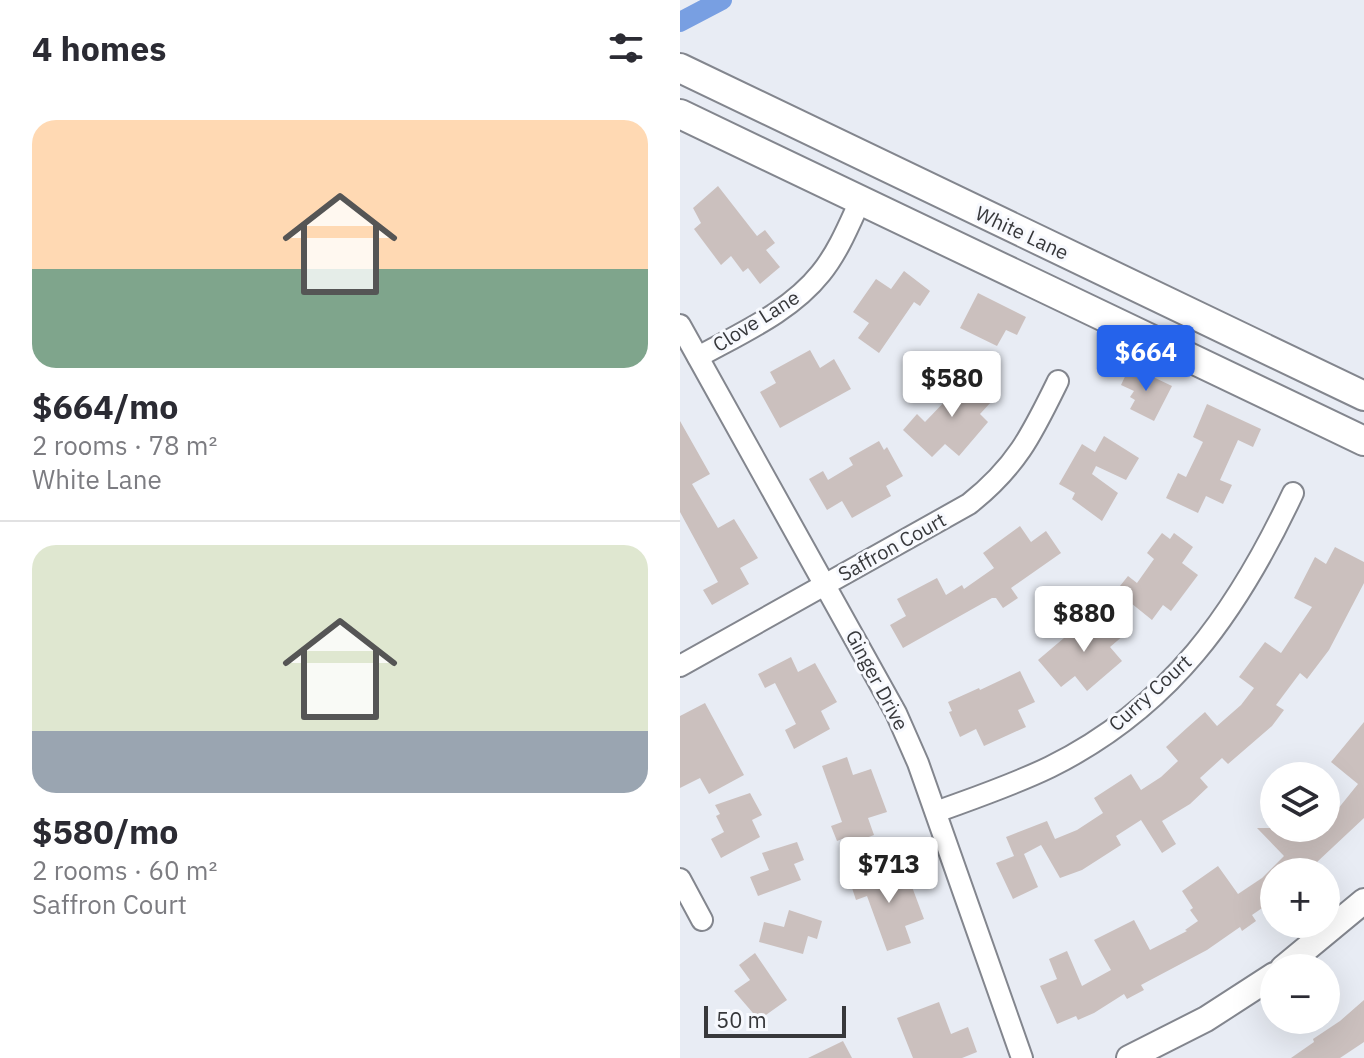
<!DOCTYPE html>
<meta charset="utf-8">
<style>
body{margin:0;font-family:"IBM Plex Sans",sans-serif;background:#f2f2f3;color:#2b2b33;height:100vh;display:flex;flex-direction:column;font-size:30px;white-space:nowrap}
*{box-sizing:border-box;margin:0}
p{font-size:26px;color:#7c7c81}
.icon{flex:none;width:44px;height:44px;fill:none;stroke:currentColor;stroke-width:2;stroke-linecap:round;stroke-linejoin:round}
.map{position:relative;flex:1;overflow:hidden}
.side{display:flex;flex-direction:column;background:#fff;width:680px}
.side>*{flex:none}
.buttons{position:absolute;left:580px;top:762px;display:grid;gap:16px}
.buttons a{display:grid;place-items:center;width:80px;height:80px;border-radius:50%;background:#fff;box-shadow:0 8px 32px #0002;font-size:40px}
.scale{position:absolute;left:24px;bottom:20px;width:142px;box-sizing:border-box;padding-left:8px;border:4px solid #37383b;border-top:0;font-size:22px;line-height:28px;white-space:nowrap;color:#37383b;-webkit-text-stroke:6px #f7f9fe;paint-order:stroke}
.price{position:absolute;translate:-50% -68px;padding:0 18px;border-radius:8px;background:#fff;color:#222;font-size:26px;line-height:52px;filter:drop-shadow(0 2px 4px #0008)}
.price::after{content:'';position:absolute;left:50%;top:48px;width:24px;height:18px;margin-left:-12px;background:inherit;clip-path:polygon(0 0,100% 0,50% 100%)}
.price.selected{background:#2563eb;color:#fff}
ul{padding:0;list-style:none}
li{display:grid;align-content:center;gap:16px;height:424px;padding:0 32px}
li+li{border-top:2px solid #e1e1e2}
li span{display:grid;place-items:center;height:248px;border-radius:24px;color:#555}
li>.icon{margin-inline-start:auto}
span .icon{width:144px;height:144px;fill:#fffc;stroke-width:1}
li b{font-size:34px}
h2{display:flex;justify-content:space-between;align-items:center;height:96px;padding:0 32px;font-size:34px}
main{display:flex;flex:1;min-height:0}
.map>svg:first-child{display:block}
</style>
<main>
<section class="side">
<h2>4 homes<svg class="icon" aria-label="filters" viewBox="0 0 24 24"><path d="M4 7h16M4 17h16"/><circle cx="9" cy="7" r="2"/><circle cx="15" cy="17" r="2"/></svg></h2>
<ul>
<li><span style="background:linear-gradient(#ffd9b3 60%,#7fa58c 0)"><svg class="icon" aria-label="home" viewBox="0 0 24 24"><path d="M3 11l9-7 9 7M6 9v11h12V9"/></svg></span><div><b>$664/mo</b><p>2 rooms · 78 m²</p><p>White Lane</p></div></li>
<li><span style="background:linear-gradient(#dfe7d0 75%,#9aa5b1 0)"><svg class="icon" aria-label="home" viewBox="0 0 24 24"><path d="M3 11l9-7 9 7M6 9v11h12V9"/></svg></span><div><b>$580/mo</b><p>2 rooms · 60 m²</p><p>Saffron Court</p></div></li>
</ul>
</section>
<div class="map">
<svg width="684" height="1058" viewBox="0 0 684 1058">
<rect width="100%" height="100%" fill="#e8ecf4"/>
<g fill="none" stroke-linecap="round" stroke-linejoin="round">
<!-- canal -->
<path stroke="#789fe2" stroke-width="20" d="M0 22 42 0"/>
</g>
<!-- building -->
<g fill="#cbc0be">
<path d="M38 186 77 236 85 230 95 243 86 250 100 267 80 284 68 268 63 272 51 256 41 265 14 229 21 223 13 208Z"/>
<path d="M224 271 250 291 240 306 234 302 199 353 178 338 189 323 173 312 196 279 211 289Z"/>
<path d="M298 293 346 317 337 335 326 330 317 346 280 328Z"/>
<path d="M130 350 140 368 154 359 171 389 100 428 80 392 96 383 90 372Z"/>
<path d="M450 366 492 386 474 421 450 409 455 400 450 397 454 391 441 385Z"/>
<path d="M279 370 312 401 300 414 308 422 279 456 265 444 252 457 223 430 237 414 245 422 270 396 263 388Z"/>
<path d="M527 404 581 429 573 447 558 440 540 480 552 485 543 504 526 496 518 513 486 498 498 473 506 477 523 442 513 437Z"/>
<path d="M0 421 30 474 12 484 38 528 54 519 78 558 60 568 69 584 32 605 23 590 38 582 0 512Z"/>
<path d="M424 436 459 458 446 480 416 466 412 474 438 493 422 521 392 499 395 493 379 484 402 444 415 452Z"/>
<path d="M199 441 204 450 207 447 223 476 206 486 211 496 172 518 162 501 147 510 129 479 143 471 148 480 173 465 169 458Z"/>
<path d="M340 526 351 542 366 531 381 553 331 588 338 598 323 608 316 598H312L223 648 210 625 226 616 217 599 257 578 266 595 282 585 284 589 314 568 303 553Z"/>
<path d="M482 533 490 539 494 533 513 547 502 563 518 575 491 611 483 605 472 620 436 591 448 576 457 583 474 559 467 553Z"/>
<path d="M655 547 684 562V583L649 650 627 679 620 673 596 705 604 710 592 726 548 764 542 758 520 778 528 787 510 804 482 821 496 844 482 853 461 820 436 836 441 845 402 870 380 878 361 845 344 854 358 887 333 899 316 863 334 856 326 837 367 821 375 839 397 830 423 813 414 798 451 774 461 790 481 777 498 761 486 747 508 727 525 712 537 726 561 705 574 688 559 677 585 642 601 653 632 607 614 598 635 557 646 564Z"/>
<path d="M427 614 444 635 430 647 442 661 407 691 395 676 381 687 358 660 404 621 409 628Z"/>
<path d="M111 657 118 672 135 663 157 702 141 711 150 729 114 749 105 730 116 724 95 683 85 688 78 674Z"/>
<path d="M340 671 355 702 338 710 346 727 304 746 296 729 280 737 269 712 272 711 268 702 299 688 300 690Z"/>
<path d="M25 703 64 775 29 794 20 778 0 788V716Z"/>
<path d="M684 722V818L637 862 647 872H594V900L572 915 576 921 562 931 560 927 527 950 461 985 464 990 447 999 444 994 414 1013 398 1020 396 1016 377 1024 360 986 377 979 369 959 387 951 402 986 431 970 414 940 454 920 470 950 507 931 505 930 518 921 510 910 513 908 502 891 518 880 538 866 558 894 582 878 604 856 577 828H646V808L653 815 678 784 651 762Z"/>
<path d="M167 757 173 775 191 769 207 812 188 818 194 835 170 844 167 837 157 841 151 826 162 822 142 766Z"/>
<path d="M70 793 82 815 72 820 80 837 41 858 31 839 44 832 36 816 40 814 35 805Z"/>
<path d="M117 842 124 860 114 864 121 880 78 896 70 877 89 870 82 853Z"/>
<path d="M204 866 209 877 213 876 215 881 228 876 244 919 225 926 231 943 207 951 187 896 176 900 169 879Z"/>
<path d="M109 910 142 921 137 939 128 936 123 954 79 942 84 922 104 927Z"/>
<path d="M75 953 107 1000 79 1020 54 991 70 980 59 965Z"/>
<path d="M684 1000V1042L660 1058H611L634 1042 633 1039 660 1021Z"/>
<path d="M259 1002 271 1034 288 1027 297 1052 282 1058H233L217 1018Z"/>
<path d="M163 1041 172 1058H128Z"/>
</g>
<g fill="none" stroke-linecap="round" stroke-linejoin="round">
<defs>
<g id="minor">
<path d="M0 325 216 713 238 763 342 1058"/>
<path d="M18 357C61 333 110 312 141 273 158 252 169 225 180 201"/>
<path d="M0 666 289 504C337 466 352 434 378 381"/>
<path d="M256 812C294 798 333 785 370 767 491 707 557 612 613 493"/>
<path d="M0 879 22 920"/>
</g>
<g id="tertiary">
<path d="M603 968 684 901"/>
<path d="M449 1058 526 1019 594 975"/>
</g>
<g id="secondary">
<path d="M0 68 684 396"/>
<path d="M0 114 684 441"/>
</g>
</defs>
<!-- minor casing -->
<use href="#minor" stroke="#83868e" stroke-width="24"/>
<!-- tertiary casing -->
<use href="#tertiary" stroke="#83868e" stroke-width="28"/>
<!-- secondary casing -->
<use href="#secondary" stroke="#83868e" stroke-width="32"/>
<!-- minor -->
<use href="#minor" stroke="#fff" stroke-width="20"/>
<!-- tertiary -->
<use href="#tertiary" stroke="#fff" stroke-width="24"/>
<!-- secondary -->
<use href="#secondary" stroke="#fff" stroke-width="28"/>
</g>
<g text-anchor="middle" stroke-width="6" stroke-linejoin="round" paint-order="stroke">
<!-- street labels -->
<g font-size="20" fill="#37383b" stroke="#f7f9fe">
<text transform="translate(342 233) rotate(25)" y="7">White Lane</text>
<text transform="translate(76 321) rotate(-32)" y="7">Clove Lane</text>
<text transform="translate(212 547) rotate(-29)" y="7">Saffron Court</text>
<text transform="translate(197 680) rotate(62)" y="7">Ginger Drive</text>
<text transform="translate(470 693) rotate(-42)" y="7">Curry Court</text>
</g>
</g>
</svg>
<div class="buttons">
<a><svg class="icon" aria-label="layers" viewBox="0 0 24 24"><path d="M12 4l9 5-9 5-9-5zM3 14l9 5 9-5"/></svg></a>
<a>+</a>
<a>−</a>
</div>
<div class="scale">50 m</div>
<b class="price selected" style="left:466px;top:393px">$664</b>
<b class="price" style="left:272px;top:419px">$580</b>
<b class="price" style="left:404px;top:654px">$880</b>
<b class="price" style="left:209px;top:905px">$713</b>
</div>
</main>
